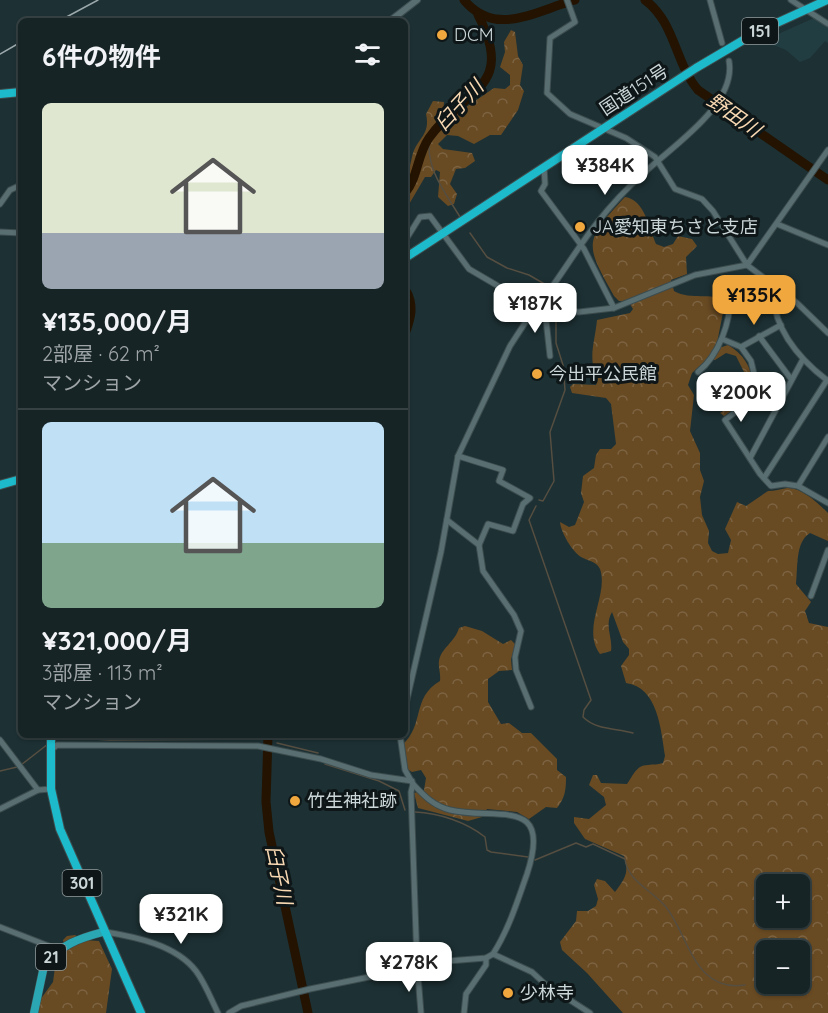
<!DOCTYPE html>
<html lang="ja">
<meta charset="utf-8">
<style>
body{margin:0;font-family:Quicksand,"Noto Sans JP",sans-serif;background:#233032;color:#f1f3f6;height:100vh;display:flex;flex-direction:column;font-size:22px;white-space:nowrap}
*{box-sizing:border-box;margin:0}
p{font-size:20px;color:#9ea4a7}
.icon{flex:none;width:33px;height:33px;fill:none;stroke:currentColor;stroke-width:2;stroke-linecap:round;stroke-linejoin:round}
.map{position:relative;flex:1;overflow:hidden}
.panel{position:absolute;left:18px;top:18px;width:390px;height:720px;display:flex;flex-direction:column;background:#162426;border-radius:9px;box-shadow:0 2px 4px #0004,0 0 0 2px #354143}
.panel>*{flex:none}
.tools{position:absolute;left:756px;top:874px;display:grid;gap:12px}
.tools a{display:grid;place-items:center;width:54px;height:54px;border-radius:9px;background:#162426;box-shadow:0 2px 4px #0004,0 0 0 2px #354143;font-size:30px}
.price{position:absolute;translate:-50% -51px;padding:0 14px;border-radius:12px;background:#fff;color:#222;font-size:20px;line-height:39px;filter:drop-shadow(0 2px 3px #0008)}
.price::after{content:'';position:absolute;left:50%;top:36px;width:18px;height:14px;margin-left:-9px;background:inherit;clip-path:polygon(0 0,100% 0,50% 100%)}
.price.on{background:#efa73e;color:#111}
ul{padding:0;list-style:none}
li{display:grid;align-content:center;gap:12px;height:318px;padding:0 24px}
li+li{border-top:2px solid #354143}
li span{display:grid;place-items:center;height:186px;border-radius:9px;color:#555}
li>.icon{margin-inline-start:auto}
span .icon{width:108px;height:108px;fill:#fffc;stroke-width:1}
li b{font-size:26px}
h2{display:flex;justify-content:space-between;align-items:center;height:72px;padding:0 24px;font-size:26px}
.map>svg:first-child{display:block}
</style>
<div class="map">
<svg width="828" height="1013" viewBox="0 0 828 1013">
<defs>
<pattern id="forest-crowns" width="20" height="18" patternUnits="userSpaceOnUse" patternTransform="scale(1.5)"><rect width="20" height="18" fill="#684a23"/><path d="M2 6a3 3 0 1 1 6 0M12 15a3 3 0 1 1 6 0" fill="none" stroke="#7c6342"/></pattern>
</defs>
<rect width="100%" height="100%" fill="#1d3033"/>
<!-- built -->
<path fill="#223d41" d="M814 18 828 27V43L825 41 810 58 800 62 786 50 766 42 776 35Z"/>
<!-- forest -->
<g fill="url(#forest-crowns)" fill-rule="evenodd">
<path d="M511 30 515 32 518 56 523 65 520 85 524 91 518 110 501 135H490L474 144 458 136 447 135 438 144 443 149 472 153 475 161 465 168 456 169 450 184 457 194 454 204 448 206 438 197 440 172 436 170 431 177H425L408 206 405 207C405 188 408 174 412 157 416 138 431 136 426 114L433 101 444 102 443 115 450 118 494 88 505 89 510 85V75L500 67 505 52 504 42Z"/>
<path d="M625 197C645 200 649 228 656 244L664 247 673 244 678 236 692 239 697 246 686 257 687 274 671 280 674 291C692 301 711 291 725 302L717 343 722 347 728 345C748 357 757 376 749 399L724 416 720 413 746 394 748 380 736 356 726 353 715 360H706L692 373 688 385 694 395 690 431 700 453V470L704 481 700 497 702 515 709 531 708 543 712 551 718 554 728 553 731 540 725 529 737 502 746 506 768 491C775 491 780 489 787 488 801 487 818 503 828 513V541L810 533C795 542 798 568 796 584L811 602 805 611 809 623 828 627V1013H623L587 973 562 950 560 942 576 921 577 911H588L596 906 598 899 594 885 597 879 605 881 615 892C626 878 629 872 624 856L585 839 574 823V817L589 819 606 805 604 797 589 785 593 775H597L601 783 627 784C633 776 636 765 648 765 654 764 657 765 663 763L665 756C661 730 658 687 626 683L621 666 629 655V649L623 642 612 612C604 626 613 637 611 651L600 654C581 628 609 595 600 569 596 561 588 561 581 557 572 551 561 533 560 522L569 527 575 525 584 502 581 493 583 476 594 468 596 455 600 449H611L616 444 611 404 606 398 572 393 570 387 573 384 596 385 598 379C587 359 595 342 597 320L630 313 633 309 628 301H619L614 296C585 244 583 242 625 197ZM766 885H800V918H766ZM766 951H800V984H766Z"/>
<path d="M465 626 482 631 503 644 511 640 516 645 511 659 512 670 499 671 488 679V702L501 724 509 723 522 733H531L557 759V770L566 777C566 790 565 798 557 808L546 807 529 819 517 812 487 809 482 817 468 821 418 808 414 793 424 790 426 778 421 770 412 772 407 769 402 745C425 725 411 698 440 681 441 674 438 667 439 661 441 648 455 642 459 628Z"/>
<path d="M75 935 83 940 99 941 112 969 106 1013H38L40 1000 53 982 56 960 65 949 63 940 67 936Z"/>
</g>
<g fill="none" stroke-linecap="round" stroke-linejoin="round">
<!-- stream -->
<g stroke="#554e41" stroke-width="1.5">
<path d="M430 136C424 167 445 192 460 217"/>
<path d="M470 233 487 257 507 268 529 275 548 286"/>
<path d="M554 288 559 289 558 308"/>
<path d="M539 500 543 501 554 481 550 432 565 390 563 365 556 343V318L558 314"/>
<path d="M536 506 529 520 591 700 584 710 583 717C596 730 615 728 633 733"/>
<path d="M54 739 59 737 110 740 255 739"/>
<path d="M263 739 271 742"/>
<path d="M277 743 318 753"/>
<path d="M325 764 379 781 399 791 405 810"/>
<path d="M21 765 48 744"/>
<path d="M0 771 17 767"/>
<path d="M415 812C439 813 466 822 485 837L487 850 491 852 528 857"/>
<path d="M535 860 576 843 586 847 593 844 625 859C628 882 652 890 666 907 689 936 694 993 745 985"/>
</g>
<!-- river -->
<g stroke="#231300" stroke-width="9">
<path d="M464 0C496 38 535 11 575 0"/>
<path d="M645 0C675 22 675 63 698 90L828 180"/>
<path d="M405 193C418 178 417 155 429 138 463 89 517 89 478 15"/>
<path d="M405 289C415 305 411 318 405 334"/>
<path d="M268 735 266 802 269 832 308 1013"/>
</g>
<defs>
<g id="minor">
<path d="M567 0 575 22 550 38 547 93 570 114 626 138 655 157 675 189 702 199 713 211 747 265 828 150"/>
<path d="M710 0 722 43"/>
<path d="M791 0 828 24"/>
<path d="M544 167 545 184 541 191 584 249 614 308"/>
<path d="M0 204 10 190 21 185"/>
<path d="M777 224 828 245"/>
<path d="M0 232 21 233"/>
<path d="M405 241 420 217 430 216 469 269 539 310 579 312 614 308 695 275 747 265 797 303 828 333"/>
<path d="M775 285C768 324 799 359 828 381"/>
<path d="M539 310 541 302C561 276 577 248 597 223 611 205 627 188 644 173 671 147 737 105 729 61"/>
<path d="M545 311 550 356"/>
<path d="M759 336 791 379"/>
<path d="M722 339 741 347 751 361 756 382 752 399 725 420 760 474 771 486 785 484 798 486 828 503"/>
<path d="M741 347 781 325"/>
<path d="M698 372C719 355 731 322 730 295L721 286 718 289"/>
<path d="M458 456 503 470 499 481 530 498 523 504 513 531 488 524 479 545"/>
<path d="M750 458 802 361"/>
<path d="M764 478 827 380"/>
<path d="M798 486 828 437"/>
<path d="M447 520 479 545 483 571 514 615 521 631 515 657 516 670 531 707"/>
<path d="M811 596 828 550"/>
<path d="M405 708 441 552 458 456 510 346 534 309"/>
<path d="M400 735 405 770 413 784 411 792 417 963 421 1013"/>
<path d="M0 740 38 790"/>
<path d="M51 750 57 745 258 746 321 759 371 775 412 781"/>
<path d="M413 784C424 796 434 806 450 810 497 821 553 795 527 874 517 902 509 929 493 954L532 972 545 984 590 1013"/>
<path d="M0 809 38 790 51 789"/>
<path d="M0 927 59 950"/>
<path d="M106 932C136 937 176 945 196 971 205 983 211 999 218 1013"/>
<path d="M229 1013 241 1006 310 989 448 961 486 958 493 954"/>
<path d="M464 1013 466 994 486 965V958"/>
</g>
<path id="tertiary" d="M390 21 417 0"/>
<path id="primary" d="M34 1013 44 966C59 945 80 938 103 932"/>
<g id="trunk">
<path d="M0 94 21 92"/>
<path d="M405 258 696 68 757 32 827 0"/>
<path d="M0 485 21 479"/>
<path d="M51 735V789L60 829 141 1013"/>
</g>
</defs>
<!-- minor casing -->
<use href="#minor" stroke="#3d4d4f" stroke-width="7"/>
<!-- tertiary casing -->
<use href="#tertiary" stroke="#3d4d4f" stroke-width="8"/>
<!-- primary casing -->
<use href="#primary" stroke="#3d4d4f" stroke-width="9"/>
<!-- trunk casing -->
<use href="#trunk" stroke="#3d4d4f" stroke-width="10"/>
<!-- minor -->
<use href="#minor" stroke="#596e71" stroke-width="5"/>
<!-- tertiary -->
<use href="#tertiary" stroke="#596e71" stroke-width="6"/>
<!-- primary -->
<use href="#primary" stroke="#2ba7b4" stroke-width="8"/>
<!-- trunk -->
<use href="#trunk" stroke="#1cbaca" stroke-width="8"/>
<!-- rail -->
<g stroke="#9daaad" stroke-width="1.5">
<path d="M59 21 98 0"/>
<path d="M0 54 21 42"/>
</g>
</g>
<!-- markers -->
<g fill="#efa73e" stroke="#0e1618" stroke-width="2">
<circle cx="442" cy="35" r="6"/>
<circle cx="580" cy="227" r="6"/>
<circle cx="537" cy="374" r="6"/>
<circle cx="295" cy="801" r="6"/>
<circle cx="508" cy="993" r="6"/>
</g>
<g text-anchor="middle" stroke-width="6" stroke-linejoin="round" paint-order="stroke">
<!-- shield labels -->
<g fill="#0e1618" stroke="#929c9e" stroke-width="1.5">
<rect x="742" y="18" width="36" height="26" rx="4.5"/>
<rect x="62.5" y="870" width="39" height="26" rx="4.5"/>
<rect x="36" y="944" width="30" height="26" rx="4.5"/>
</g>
<g font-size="16" font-weight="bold" fill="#cbd6d8">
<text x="760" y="37">151</text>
<text x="82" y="889">301</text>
<text x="51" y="963">21</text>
</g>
<!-- poi labels -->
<g font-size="18" fill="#cbd6d8" stroke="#0e1618" text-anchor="start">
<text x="454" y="41">DCM</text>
<text x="592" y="233">JA愛知東ちさと支店</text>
<text x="549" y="380">今出平公民館</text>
<text x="307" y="807">竹生神社跡</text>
<text x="520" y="999">少林寺</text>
</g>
<!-- street labels -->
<g font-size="18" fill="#cbd6d8" stroke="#0e1618">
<text transform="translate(634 90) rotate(-33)" y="6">国道151号</text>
</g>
<!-- water labels -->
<g font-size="20" font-style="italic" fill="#f9d9b3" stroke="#0e1618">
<text transform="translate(459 105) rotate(-47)" y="7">臼子川</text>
<text transform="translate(734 115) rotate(35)" y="7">野田川</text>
<text transform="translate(279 875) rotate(78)" y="7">臼子川</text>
</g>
</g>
</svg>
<div class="tools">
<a>+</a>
<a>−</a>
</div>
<b class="price" style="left:605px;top:196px">¥384K</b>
<b class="price on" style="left:754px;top:326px">¥135K</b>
<b class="price" style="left:535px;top:334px">¥187K</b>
<b class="price" style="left:741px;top:423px">¥200K</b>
<b class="price" style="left:181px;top:945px">¥321K</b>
<b class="price" style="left:409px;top:993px">¥278K</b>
<section class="panel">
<h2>6件の物件<svg class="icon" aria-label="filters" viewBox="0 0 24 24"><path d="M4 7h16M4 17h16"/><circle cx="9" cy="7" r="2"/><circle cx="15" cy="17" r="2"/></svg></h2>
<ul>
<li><span style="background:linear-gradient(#dfe7d0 70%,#9aa5b1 0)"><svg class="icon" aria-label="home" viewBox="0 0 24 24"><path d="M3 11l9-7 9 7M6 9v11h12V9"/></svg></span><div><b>¥135,000/月</b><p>2部屋 · 62 m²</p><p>マンション</p></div></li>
<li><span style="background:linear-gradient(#bfe0f5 65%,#7fa58c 0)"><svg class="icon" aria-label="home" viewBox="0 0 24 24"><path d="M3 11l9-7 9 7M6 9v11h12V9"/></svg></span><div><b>¥321,000/月</b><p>3部屋 · 113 m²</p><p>マンション</p></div></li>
</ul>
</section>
</div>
